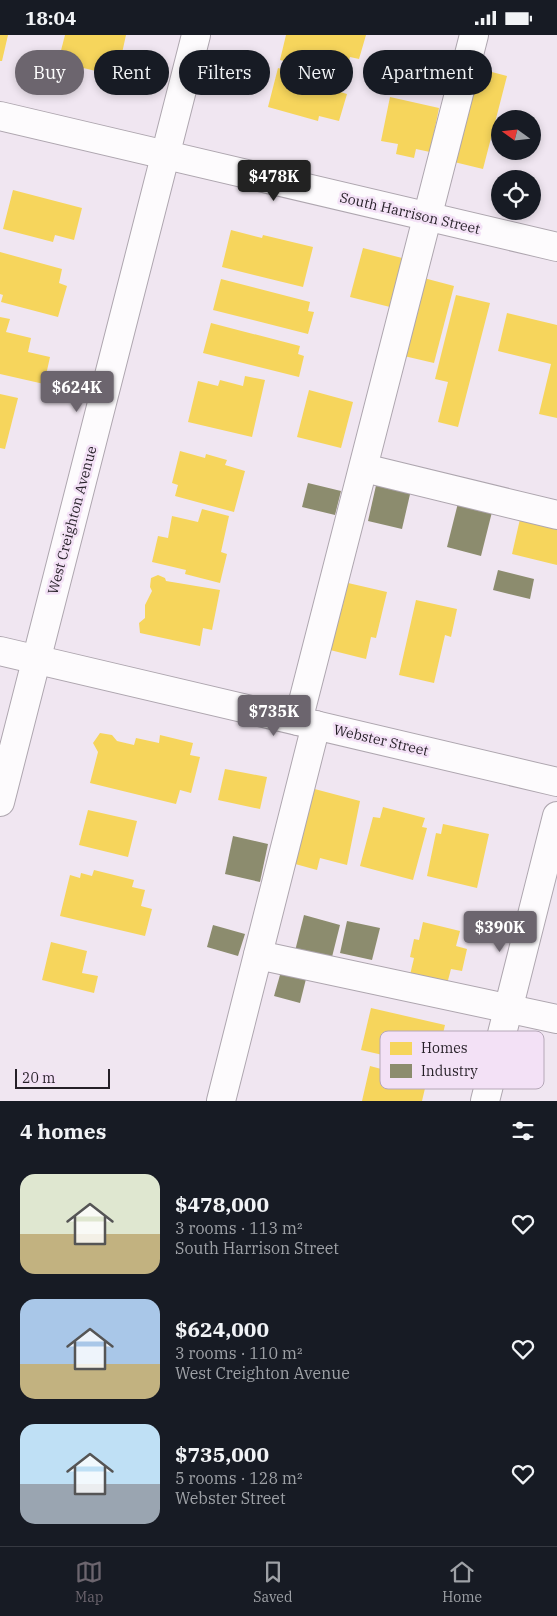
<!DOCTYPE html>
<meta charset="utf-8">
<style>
body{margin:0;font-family:"IBM Plex Serif",serif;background:#242831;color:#f1f3f6;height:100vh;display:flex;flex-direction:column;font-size:19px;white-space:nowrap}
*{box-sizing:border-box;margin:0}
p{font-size:16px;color:#9ea1a6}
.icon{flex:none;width:28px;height:28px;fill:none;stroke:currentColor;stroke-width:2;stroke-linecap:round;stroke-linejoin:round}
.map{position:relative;height:1066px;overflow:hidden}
.sheet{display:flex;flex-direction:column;background:#171b24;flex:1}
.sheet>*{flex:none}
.hud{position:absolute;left:15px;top:15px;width:528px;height:45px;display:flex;gap:10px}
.needle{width:32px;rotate:285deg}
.buttons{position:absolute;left:491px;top:75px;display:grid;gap:10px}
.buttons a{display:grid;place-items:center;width:50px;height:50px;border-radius:50%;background:#171b24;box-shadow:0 2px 8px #0003;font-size:25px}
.scale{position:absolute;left:15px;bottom:12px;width:95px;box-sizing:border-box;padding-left:5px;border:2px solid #251f27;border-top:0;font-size:14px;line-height:18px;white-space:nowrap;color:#251f27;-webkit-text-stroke:4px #f3e1f6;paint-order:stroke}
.price{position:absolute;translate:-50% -42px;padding:0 11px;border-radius:5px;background:#6c656e;color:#fff;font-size:16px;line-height:32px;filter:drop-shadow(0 1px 2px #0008)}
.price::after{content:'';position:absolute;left:50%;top:30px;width:15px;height:11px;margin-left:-8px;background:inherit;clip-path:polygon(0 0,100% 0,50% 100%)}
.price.current{background:#222;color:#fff}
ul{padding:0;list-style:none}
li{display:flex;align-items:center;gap:15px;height:125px;padding:0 20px}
li span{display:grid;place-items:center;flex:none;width:140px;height:100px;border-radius:15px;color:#555}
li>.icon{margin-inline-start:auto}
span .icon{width:60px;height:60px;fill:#fffc;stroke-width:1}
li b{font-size:21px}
h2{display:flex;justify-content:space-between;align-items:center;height:60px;padding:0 20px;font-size:21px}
.tag{padding:0 18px;border-radius:22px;background:#171b24;box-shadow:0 2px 8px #0003;font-size:18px;line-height:45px}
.tag.current{background:#6c656e;color:#fff}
.status{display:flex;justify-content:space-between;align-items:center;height:35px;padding:0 25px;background:#171b24;direction:ltr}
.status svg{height:14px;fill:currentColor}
.tabs{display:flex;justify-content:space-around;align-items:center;height:70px;border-top:1px solid #363941;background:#171b24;font-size:14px;color:#9ea1a6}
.tabs a{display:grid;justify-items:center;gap:2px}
.tabs .current{color:#6c656e}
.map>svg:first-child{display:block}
</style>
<div class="status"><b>18:04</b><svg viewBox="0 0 49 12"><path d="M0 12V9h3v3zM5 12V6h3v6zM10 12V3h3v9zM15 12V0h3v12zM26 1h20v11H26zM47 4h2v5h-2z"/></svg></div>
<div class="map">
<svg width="557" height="1066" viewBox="0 0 557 1066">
<rect width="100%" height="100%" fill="#f0e6f1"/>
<!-- homes -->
<g fill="#f6d55c">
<path d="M0 0H8L2 26H0Z"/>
<path d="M65 0H126L117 41 58 27Z"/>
<path d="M286 0H366L359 24 350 22 348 30 331 25 328 37 280 25Z"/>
<path d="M278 33 328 47 327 53 347 59 339 86 319 81 318 86 268 72Z"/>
<path d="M488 36 507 41 483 134 450 126 471 40 486 44Z"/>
<path d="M390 62 439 73 430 117 416 114 414 123 396 119 398 109 381 106Z"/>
<path d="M13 155 82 173 74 205 55 200 53 207 3 194Z"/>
<path d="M231 195 262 203 263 200 313 212 303 252 222 232Z"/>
<path d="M363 213 406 224 394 273 350 262Z"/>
<path d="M0 217 62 234 59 248 67 251 58 282 1 267 3 260 0 259Z"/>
<path d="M420 242 454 251 434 328 404 321Z"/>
<path d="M221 244 310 267 308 276 314 277 308 299 213 275Z"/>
<path d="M456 260 490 268 458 392 438 387 448 347 435 344Z"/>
<path d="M507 278 557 290V383L539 379 551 329 498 316Z"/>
<path d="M0 282 10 284 6 297 31 303 28 317 50 322 44 349 0 339Z"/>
<path d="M211 288 300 311 298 319 304 321 299 342 203 318Z"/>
<path d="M245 341 265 345 252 402 188 387 198 346 218 351 220 345 243 351Z"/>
<path d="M309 355 353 367 341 413 297 402Z"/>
<path d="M0 359 18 363 5 414 0 413Z"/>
<path d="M180 416 205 423 206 419 227 425 225 430 245 436 234 477 175 461 178 450 172 448Z"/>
<path d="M202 474 229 481 221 517 227 519 220 548 185 539 186 535 152 527 158 501 168 503 172 481 198 487Z"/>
<path d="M520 484 557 493V530L512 519Z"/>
<path d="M158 540 165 543 166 546 220 555 212 595 203 593 200 611 140 598 139 588 145 583V570L152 556 150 552 151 543Z"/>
<path d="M348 548 387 557 376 603 371 602 366 624 326 614 337 567 343 569Z"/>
<path d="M416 565 457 574 451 602 445 600 434 648 399 640Z"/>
<path d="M100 698 112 700 117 706 134 710 136 703 159 708 160 700 193 708 190 720 200 722 191 758 180 755 176 769 90 748 98 717 93 708Z"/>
<path d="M225 734 267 742 260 774 218 765Z"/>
<path d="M307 752 360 766 347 830 320 823 317 835 288 827Z"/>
<path d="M383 772 425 783 422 792 427 793 413 845 360 831 373 782 380 783Z"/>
<path d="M88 775 137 786 128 822 79 810Z"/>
<path d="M443 789 489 799 477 853 427 841 436 798 441 799Z"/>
<path d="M94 835 134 845 132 852 145 855 141 871 152 874 145 901 60 881 70 840 80 843 81 838 92 841Z"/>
<path d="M423 887 460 896 456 911 467 914 462 936 451 934 447 949 410 940 414 923 410 922 414 904 419 905Z"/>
<path d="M51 907 87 916 82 938 98 941 94 958 42 945Z"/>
<path d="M371 973 445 990 435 1032 361 1015Z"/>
<path d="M370 1031 415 1043 414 1046 426 1049 422 1066H362Z"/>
</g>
<!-- industry -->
<g fill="#8c8c6e">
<path d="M377 446 411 455 402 494 368 486Z"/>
<path d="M308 448 341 456 335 480 302 472Z"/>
<path d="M458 468 492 477 481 521 447 512Z"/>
<path d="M498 535 534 544 530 564 493 555Z"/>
<path d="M233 801 268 809 260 847 225 839Z"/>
<path d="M304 880 340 890 331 926 295 916Z"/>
<path d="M347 886 380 893 372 925 340 918Z"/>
<path d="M213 890 245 899 238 921 207 912Z"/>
<path d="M282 933 307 940 300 968 274 961Z"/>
</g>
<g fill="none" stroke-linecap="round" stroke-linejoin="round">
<defs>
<g id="minor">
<path d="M0 81 557 212"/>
<path d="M364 433 557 480"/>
<path d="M0 616 557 747"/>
<path d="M298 686 474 0"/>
<path d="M0 767 196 0"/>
<path d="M258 920 557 984"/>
<path d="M221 1066 316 690"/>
<path d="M485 1066 557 781"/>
</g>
</defs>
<!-- minor casing -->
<use href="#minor" stroke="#aea6af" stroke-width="30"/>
<!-- minor -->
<use href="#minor" stroke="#fdfbfd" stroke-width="28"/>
</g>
<g text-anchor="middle" stroke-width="5" stroke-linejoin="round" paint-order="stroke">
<!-- street labels -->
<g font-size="14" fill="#251f27" stroke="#f3e1f6">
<text transform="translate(410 178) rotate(13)" y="5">South Harrison Street</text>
<text transform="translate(72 485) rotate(-75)" y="5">West Creighton Avenue</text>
<text transform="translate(381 705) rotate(13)" y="5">Webster Street</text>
</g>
</g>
<!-- legend -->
<rect x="380" y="996" width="164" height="58" rx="8" fill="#f3e1f6" stroke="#b5a7b8" stroke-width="1"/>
<rect x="390" y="1007" width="22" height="13" fill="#f6d55c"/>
<rect x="390" y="1029" width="22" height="14" fill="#8c8c6e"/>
<g font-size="14" fill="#251f27">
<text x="421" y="1018">Homes</text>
<text x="421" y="1041">Industry</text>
</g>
</svg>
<div class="buttons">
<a><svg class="needle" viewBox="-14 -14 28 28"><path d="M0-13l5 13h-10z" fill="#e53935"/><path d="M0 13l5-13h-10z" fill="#9ea1a6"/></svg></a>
<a><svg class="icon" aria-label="locate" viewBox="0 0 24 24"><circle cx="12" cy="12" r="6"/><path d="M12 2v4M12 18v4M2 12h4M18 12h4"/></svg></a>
</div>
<div class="scale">20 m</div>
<b class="price current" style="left:274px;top:167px">$478K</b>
<b class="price" style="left:77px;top:378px">$624K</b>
<b class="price" style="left:274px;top:702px">$735K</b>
<b class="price" style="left:500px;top:918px">$390K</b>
<div class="hud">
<a class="tag current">Buy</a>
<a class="tag">Rent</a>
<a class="tag">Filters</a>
<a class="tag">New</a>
<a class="tag">Apartment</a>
</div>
</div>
<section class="sheet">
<h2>4 homes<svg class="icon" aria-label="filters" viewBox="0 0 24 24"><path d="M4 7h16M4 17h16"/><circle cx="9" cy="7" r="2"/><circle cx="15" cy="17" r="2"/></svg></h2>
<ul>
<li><span style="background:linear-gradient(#dfe7d0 60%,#c2b280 0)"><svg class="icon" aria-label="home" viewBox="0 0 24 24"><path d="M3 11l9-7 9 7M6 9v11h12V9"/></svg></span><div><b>$478,000</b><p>3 rooms · 113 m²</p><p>South Harrison Street</p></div><svg class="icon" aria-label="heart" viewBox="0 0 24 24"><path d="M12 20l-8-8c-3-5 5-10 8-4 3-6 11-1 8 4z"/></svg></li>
<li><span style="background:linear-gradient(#a9c7e8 65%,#c2b280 0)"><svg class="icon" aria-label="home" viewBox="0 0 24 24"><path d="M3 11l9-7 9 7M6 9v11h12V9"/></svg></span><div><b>$624,000</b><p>3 rooms · 110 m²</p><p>West Creighton Avenue</p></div><svg class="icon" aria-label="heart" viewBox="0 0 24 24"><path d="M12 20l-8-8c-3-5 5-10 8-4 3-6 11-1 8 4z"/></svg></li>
<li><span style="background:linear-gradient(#bfe0f5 60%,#9aa5b1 0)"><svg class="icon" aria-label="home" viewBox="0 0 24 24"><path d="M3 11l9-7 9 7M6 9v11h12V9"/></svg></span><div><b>$735,000</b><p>5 rooms · 128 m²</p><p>Webster Street</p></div><svg class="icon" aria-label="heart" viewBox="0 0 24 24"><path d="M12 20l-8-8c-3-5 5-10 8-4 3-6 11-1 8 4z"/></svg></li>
</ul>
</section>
<nav class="tabs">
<a class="current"><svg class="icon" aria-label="map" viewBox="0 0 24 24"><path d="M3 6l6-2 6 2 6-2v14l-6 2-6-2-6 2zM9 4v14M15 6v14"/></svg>Map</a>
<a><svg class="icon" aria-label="saved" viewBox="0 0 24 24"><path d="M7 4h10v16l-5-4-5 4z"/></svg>Saved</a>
<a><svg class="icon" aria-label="home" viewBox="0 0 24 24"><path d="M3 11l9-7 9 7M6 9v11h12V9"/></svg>Home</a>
</nav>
